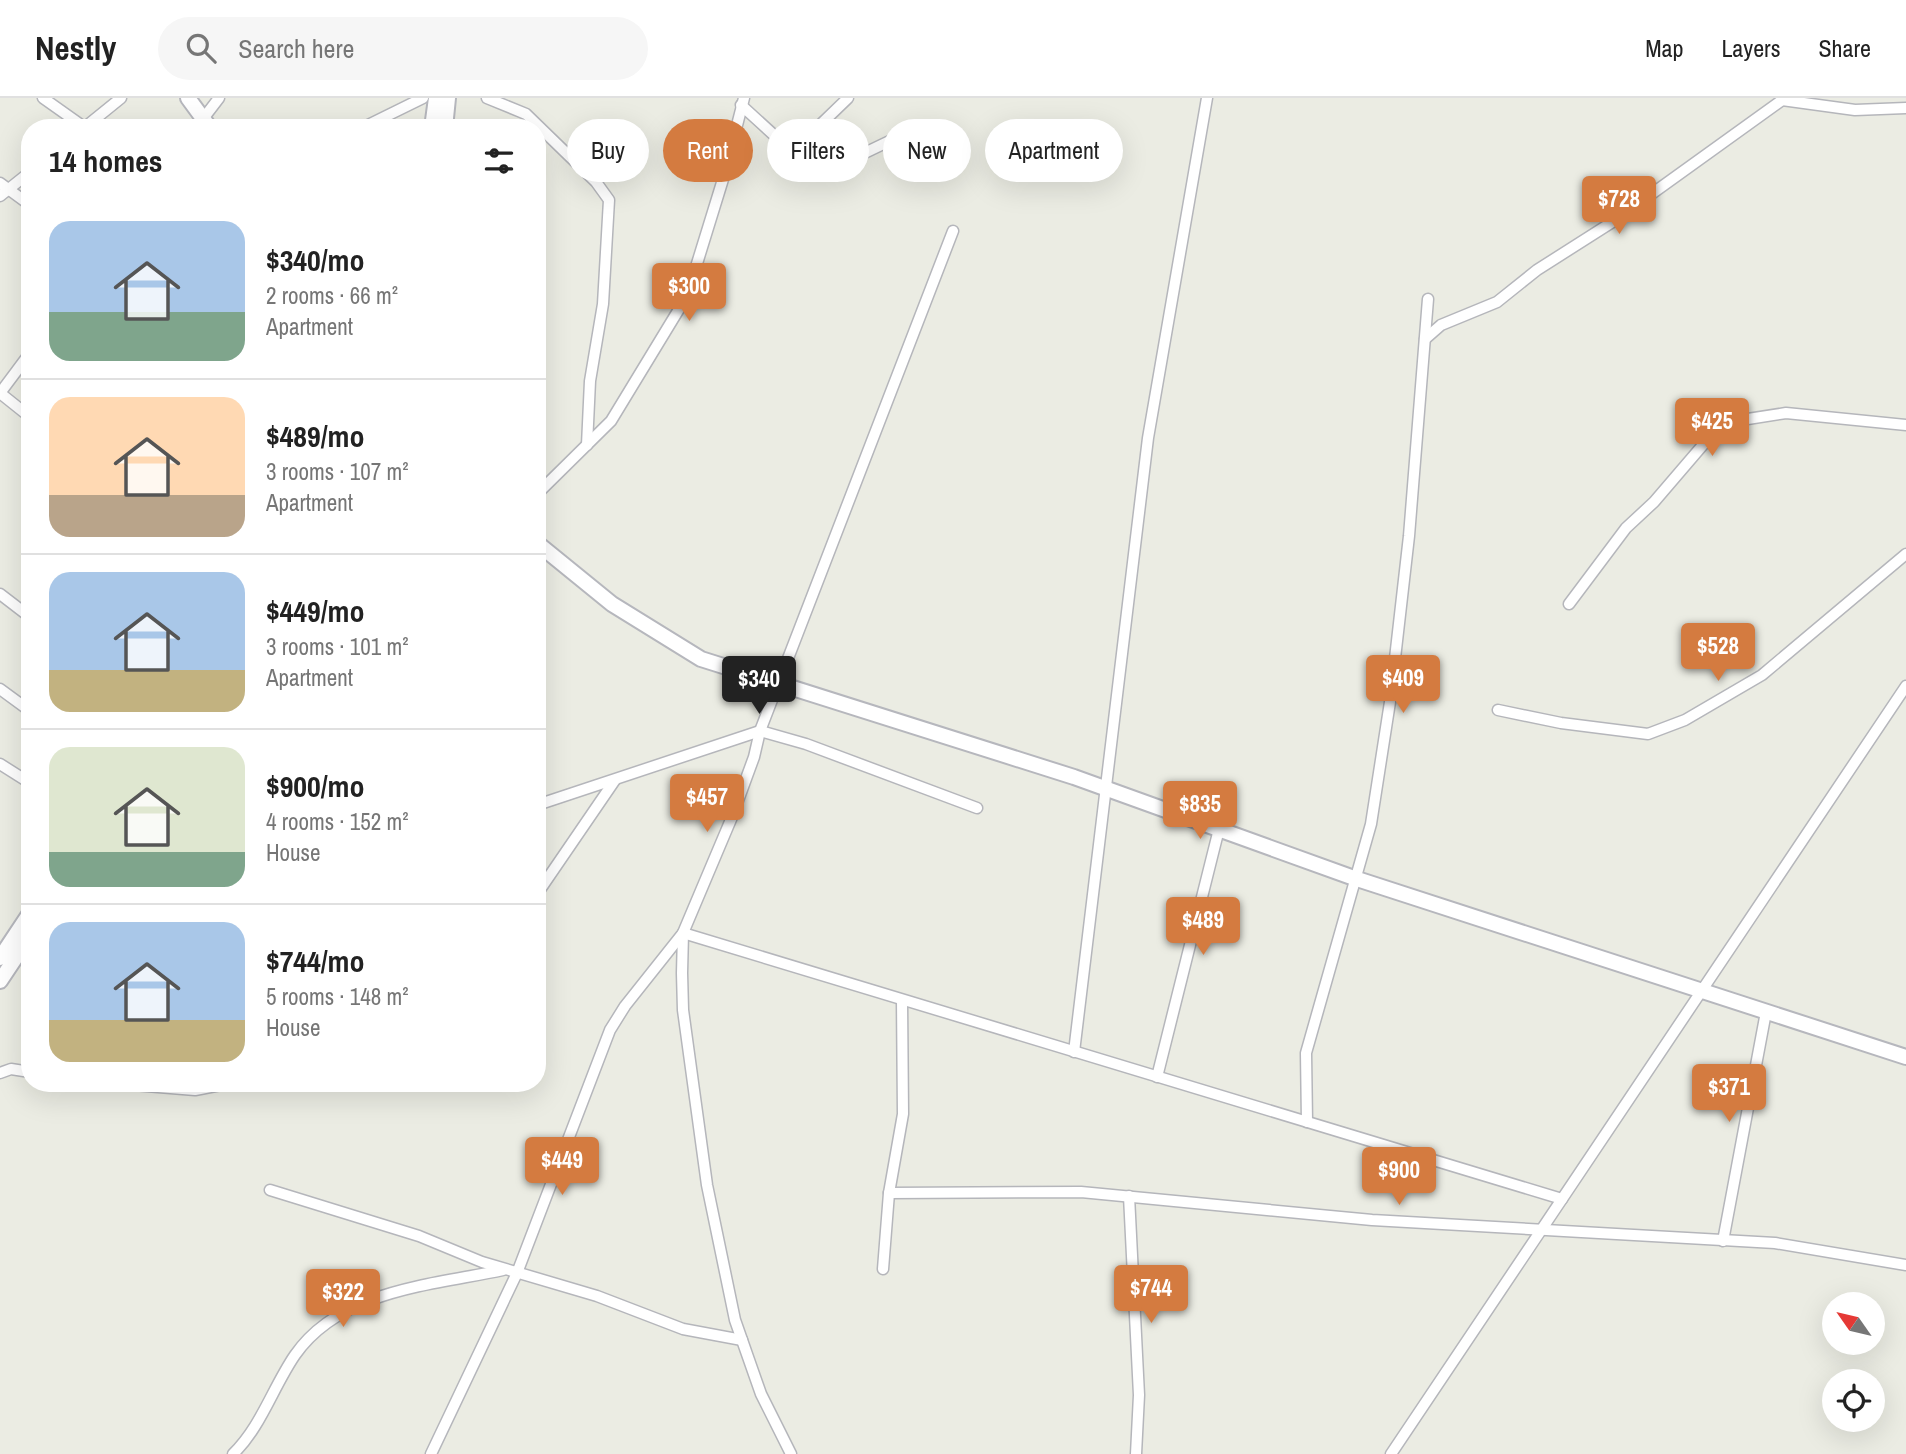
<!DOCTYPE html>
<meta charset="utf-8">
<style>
body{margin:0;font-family:"Archivo Narrow",sans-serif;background:#f6f6f6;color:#222;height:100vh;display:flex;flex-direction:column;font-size:26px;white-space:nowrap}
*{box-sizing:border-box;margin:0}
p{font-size:23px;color:#767676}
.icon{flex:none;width:38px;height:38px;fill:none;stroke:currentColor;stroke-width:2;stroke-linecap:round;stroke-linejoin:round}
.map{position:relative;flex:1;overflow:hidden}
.panel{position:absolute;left:21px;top:21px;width:525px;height:973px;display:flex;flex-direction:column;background:#fff;border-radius:28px;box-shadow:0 7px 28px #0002}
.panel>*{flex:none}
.guide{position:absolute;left:567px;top:21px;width:665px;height:63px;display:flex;gap:14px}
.needle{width:46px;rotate:304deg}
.controls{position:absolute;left:1822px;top:1194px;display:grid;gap:14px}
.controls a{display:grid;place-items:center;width:63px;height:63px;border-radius:50%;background:#fff;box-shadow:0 7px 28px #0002;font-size:35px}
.price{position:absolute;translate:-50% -60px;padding:0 16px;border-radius:7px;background:#d47b40;color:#fff;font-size:23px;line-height:46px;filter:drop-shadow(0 2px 4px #0008)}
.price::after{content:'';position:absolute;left:50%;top:42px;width:21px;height:16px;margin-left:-10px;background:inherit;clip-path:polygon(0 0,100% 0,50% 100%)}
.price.active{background:#222;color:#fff}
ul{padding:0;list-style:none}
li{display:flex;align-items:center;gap:21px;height:175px;padding:0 28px}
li+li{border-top:2px solid #e0e0e0}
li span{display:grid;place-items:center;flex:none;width:196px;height:140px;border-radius:21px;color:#555}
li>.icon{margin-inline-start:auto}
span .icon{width:84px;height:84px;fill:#fffc;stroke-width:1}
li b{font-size:30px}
h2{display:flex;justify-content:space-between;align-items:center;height:84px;padding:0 28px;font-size:30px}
.tag{padding:0 24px;border-radius:32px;background:#fff;box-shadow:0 7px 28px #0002;font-size:24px;line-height:63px}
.tag.active{background:#d47b40;color:#fff}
header{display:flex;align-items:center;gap:42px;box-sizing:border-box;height:98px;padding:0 35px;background:#fff;border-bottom:2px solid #e0e0e0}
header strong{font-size:33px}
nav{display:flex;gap:38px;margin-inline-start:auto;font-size:24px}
.search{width:490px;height:63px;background:#f6f6f6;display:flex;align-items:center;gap:18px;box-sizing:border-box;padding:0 24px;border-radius:38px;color:#767676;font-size:26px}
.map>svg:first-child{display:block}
</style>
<header>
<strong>Nestly</strong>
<div class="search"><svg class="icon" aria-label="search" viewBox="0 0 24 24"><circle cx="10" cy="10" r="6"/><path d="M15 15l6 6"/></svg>Search here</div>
<nav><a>Map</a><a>Layers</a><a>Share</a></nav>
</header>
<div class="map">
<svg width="1906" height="1356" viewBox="0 0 1906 1356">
<rect width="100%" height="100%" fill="#ebece3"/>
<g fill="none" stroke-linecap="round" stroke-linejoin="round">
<defs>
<g id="street">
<path d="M43 0 84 29"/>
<path d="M487 0 526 16 596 84 609 102 603 206 590 283 587 347"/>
<path d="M1782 2 1855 12 1906 10"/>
<path d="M741 7 810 70 821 76 902 37"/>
<path d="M84 30 121 0"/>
<path d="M196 30 219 0"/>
<path d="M362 30 423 0"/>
<path d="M792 54 848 0"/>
<path d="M0 85 30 107"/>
<path d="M0 98 30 74"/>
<path d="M1425 241 1441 227 1497 204 1537 172 1614 123 1785 0"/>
<path d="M0 295 30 255"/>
<path d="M0 295 30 319"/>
<path d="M537 396 611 323 687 198 724 78 744 0"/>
<path d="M0 496 30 519"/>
<path d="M1569 506 1626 430 1654 404 1708 341 1735 323 1786 315 1906 327"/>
<path d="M0 591 30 613"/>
<path d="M1498 612 1561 625 1648 636 1685 622 1762 577 1906 456"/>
<path d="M0 666 30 685"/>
<path d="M537 707 760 633 806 646 977 710"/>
<path d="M537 796 615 682"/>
<path d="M1074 954 1148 340 1207 0"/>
<path d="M0 975 11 971 30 974"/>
<path d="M1157 979 1219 731"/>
<path d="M109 985 195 992 231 985"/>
<path d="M1307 1024 1306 955 1371 726 1390 604 1409 438 1428 201"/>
<path d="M270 1092 419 1138 482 1164 597 1198 683 1231 742 1242"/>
<path d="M889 1095 1081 1094 1372 1122 1775 1145 1906 1167"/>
<path d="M1129 1098 1139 1297 1136 1356"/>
<path d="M1723 1143 1766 914"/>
<path d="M883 1171 889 1095 903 1016 902 902"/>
<path d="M233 1356C261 1329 273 1289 295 1257 340 1192 432 1187 503 1172"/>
<path d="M431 1356 517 1175 610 932 625 908 683 835 1562 1101"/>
<path d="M791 1356 761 1296 735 1222 707 1087 683 912 682 875 683 835 732 719 754 659 760 633 953 133"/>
<path d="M1391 1356 1906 588"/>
</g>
<g id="secondary">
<path d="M188 0 210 30"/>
<path d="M432 30 436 0"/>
<path d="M445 30 448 0"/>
<path d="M537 445 612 506 701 561 1074 679 1354 780 1906 959"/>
<path d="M0 860 30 815"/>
<path d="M0 883 30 838"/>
</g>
</defs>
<!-- street casing -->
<use href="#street" stroke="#b5b6bb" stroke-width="13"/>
<!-- secondary casing -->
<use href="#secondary" stroke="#b6b7bd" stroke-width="18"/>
<!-- street -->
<use href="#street" stroke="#fff" stroke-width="10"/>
<!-- secondary -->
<use href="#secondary" stroke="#fff" stroke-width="14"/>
</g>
</svg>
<div class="controls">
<a><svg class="needle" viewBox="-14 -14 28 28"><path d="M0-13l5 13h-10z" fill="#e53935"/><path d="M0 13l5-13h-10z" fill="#767676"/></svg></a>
<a><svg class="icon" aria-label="locate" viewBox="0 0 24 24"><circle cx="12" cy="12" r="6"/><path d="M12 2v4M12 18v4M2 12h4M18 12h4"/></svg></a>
</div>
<b class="price" style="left:1619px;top:138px">$728</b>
<b class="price" style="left:689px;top:225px">$300</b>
<b class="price" style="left:1712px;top:360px">$425</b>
<b class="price" style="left:1718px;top:585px">$528</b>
<b class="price" style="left:1403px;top:617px">$409</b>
<b class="price active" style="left:759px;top:618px">$340</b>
<b class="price" style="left:707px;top:736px">$457</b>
<b class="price" style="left:1200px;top:743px">$835</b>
<b class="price" style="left:1203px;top:859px">$489</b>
<b class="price" style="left:1729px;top:1026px">$371</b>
<b class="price" style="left:562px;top:1099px">$449</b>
<b class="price" style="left:1399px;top:1109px">$900</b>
<b class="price" style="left:1151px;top:1227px">$744</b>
<b class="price" style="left:343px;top:1231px">$322</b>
<div class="guide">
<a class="tag">Buy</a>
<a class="tag active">Rent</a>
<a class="tag">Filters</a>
<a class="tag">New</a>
<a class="tag">Apartment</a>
</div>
<section class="panel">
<h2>14 homes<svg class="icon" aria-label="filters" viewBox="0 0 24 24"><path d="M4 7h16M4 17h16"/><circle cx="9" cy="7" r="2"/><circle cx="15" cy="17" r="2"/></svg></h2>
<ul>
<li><span style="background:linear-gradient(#a9c7e8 65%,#7fa58c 0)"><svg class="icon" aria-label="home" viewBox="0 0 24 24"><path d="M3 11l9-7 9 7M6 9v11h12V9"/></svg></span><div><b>$340/mo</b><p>2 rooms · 66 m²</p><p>Apartment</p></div></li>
<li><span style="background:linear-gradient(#ffd9b3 70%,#b9a48a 0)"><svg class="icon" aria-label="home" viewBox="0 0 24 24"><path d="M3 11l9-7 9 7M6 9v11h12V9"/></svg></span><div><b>$489/mo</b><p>3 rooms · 107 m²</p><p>Apartment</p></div></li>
<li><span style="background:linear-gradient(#a9c7e8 70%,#c2b280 0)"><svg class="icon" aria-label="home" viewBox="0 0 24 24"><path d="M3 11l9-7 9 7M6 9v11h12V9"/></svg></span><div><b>$449/mo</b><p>3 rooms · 101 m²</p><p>Apartment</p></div></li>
<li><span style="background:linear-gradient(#dfe7d0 75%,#7fa58c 0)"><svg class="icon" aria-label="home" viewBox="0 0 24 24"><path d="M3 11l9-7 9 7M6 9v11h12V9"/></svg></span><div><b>$900/mo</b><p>4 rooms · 152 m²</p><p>House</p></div></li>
<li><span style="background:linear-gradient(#a9c7e8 70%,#c2b280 0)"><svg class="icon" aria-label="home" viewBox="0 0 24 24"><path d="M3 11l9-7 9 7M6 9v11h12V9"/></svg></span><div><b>$744/mo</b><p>5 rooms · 148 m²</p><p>House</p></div></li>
</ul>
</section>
</div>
